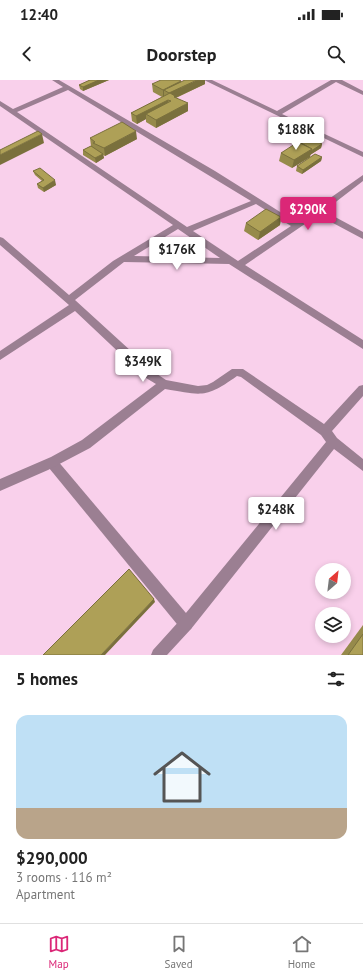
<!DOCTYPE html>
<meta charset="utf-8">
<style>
body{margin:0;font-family:"PT Sans",sans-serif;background:#f2f2f2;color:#222;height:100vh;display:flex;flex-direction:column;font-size:15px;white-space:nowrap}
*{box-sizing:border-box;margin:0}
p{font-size:13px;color:#767676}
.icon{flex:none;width:22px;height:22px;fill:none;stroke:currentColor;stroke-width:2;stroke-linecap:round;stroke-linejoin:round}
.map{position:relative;height:575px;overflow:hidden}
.drawer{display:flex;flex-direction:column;background:#fff;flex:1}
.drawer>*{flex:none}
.needle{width:26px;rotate:28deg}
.controls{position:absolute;left:315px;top:483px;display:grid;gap:8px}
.controls a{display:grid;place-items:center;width:36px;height:36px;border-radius:50%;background:#fff;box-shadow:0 2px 6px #0003;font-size:20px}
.price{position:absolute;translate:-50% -34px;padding:0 9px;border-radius:4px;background:#fff;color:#222;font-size:13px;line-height:26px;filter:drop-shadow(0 1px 2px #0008)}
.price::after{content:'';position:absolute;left:50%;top:24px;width:12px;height:9px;margin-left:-6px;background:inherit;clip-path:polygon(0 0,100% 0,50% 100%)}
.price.on{background:#db2777;color:#fff}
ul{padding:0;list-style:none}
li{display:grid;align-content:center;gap:8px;height:212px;padding:0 16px}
li span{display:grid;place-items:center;height:124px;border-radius:12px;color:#555}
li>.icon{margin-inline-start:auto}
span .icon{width:72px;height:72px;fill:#fffc;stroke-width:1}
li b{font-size:17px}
h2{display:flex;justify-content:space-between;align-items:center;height:48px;padding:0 16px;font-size:17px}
.status{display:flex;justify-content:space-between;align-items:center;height:28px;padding:0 20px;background:#fff;direction:ltr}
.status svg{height:11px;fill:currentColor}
header{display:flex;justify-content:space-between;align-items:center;height:52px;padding:0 16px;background:#fff;font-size:18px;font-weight:600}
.dock{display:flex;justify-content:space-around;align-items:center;height:56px;border-top:1px solid #e0e0e0;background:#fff;font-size:11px;color:#767676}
.dock a{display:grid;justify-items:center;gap:2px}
.dock .on{color:#db2777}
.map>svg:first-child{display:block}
</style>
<div class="status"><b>12:40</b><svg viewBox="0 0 49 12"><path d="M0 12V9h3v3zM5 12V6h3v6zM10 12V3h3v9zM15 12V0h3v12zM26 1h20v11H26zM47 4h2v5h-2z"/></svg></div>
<header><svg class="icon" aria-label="back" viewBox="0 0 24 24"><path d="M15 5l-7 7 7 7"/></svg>Doorstep<svg class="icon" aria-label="search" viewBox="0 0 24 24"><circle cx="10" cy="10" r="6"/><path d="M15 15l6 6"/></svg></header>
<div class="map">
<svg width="363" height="575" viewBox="0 0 363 575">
<rect width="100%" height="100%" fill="#f9d0eb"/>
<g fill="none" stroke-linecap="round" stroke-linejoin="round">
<!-- service -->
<path fill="#9b7f92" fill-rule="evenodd" d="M53 379 57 380 191 539 193 544 191 549 186 551 181 549 49 388 47 384 49 380Z"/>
<!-- minor -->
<g fill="#9b7f92" fill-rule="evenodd">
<path d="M52 0H59L215 91 296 142 363 95V101L324 131 363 152V159L318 135 245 185 363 260V269L229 184 124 182 75 220 154 292 166 300 198 306 207 305 213 302 232 289H243L324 344 359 306 363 305V316L332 351 337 358 363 379V391L334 369 191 549 167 575H151L153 570 181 539 326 362 321 355 241 297 237 296C205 319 202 315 165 309L90 368 48 390 0 411V399L51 377 82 360 156 304 146 298 75 231 0 280V271L69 225 0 165V157L3 158 69 215 113 181 173 145 0 26V21L13 29 63 7ZM68 10 251 121 187 147 17 32ZM256 124 291 146 238 181 193 151ZM178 149 220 178 134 176Z"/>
<path d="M204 0H212L277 31 331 0H342L363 11V15L336 2 282 34 363 72V77Z"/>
</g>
</g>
<!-- wall -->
<g fill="#968a4b">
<path d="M90 0H109L83 11 80 9 79 5Z"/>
<path d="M181 2 205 4 176 18 188 31 156 48 146 42V39L137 44 132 41 131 33 162 17 153 12 152 4Z"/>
<path d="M90 58 137 59 105 76 103 75 104 78 96 83 83 75V70L91 66Z"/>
<path d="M301 63 322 64 321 68 310 75V77L292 88 279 81 281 73Z"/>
<path d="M322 77 321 81 302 94 296 91 297 86Z"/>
<path d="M33 91 56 105 44 112 38 108 37 104 42 101 35 95Z"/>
<path d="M281 137 280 145 258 160 244 151 246 143Z"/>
<path d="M363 545V575H341Z"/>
</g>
<!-- shaded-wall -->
<g fill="#7a703d">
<path d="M99 0H109L83 11V7Z"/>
<path d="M197 0H205V4L175 18 169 13 164 10V17L163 18V10L181 1V8Z"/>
<path d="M168 20 169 28 146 34V39L137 44 136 36Z"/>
<path d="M188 23V31L156 48V40Z"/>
<path d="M136 51 137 59 105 76 104 68Z"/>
<path d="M42 54 44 63 0 85V75Z"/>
<path d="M322 64 321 68 310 75 311 71Z"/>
<path d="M312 69 310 77 292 88 294 80Z"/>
<path d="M103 74 104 78 96 83 95 78Z"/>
<path d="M322 77 321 81 302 94 303 90Z"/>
<path d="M55 100 56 105 44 112 43 108Z"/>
<path d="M281 137 280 145 258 160 260 152Z"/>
<path d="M154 519 155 522 105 575H101Z"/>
</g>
<!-- building -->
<g fill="#aea057" stroke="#7a703d">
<path d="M90 0H99L83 7 79 5Z"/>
<path d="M161 0H179L181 1 163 10 152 4Z"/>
<path d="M185 0H197L169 13 164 10Z"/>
<path d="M170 13 175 16 174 17 188 23 156 40 146 34 171 21 168 20 136 36 131 33Z"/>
<path d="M122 42 136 51 104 68 93 63 95 62 90 58Z"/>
<path d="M38 51 42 54 0 75V70Z"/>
<path d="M309 57 322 64 311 71 312 69 301 63Z"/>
<path d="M298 62 312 69 294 80 281 73Z"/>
<path d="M91 66 103 74 95 78 83 70Z"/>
<path d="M315 74 322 77 303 90 297 86Z"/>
<path d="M40 88 55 100 43 108 37 104 44 100 33 91Z"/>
<path d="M266 129 281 137 260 152 246 143Z"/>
<path d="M129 489 154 519 101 575H43Z"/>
<path d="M363 554V575H348Z"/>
</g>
</svg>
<div class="controls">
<a><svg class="needle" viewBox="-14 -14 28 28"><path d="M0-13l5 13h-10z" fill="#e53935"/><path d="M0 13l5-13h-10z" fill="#767676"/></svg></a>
<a><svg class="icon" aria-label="layers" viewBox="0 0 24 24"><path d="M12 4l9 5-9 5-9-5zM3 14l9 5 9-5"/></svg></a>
</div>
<b class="price" style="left:296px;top:71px">$188K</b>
<b class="price on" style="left:308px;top:151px">$290K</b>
<b class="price" style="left:177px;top:191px">$176K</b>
<b class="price" style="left:143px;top:303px">$349K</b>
<b class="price" style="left:276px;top:451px">$248K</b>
</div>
<section class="drawer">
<h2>5 homes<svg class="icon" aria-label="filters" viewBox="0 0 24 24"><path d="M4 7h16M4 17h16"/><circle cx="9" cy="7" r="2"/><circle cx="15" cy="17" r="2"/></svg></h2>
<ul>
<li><span style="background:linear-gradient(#bfe0f5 75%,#b9a48a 0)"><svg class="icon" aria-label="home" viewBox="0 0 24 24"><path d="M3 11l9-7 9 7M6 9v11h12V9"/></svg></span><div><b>$290,000</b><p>3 rooms · 116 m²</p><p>Apartment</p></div></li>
</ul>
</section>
<nav class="dock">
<a class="on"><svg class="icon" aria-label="map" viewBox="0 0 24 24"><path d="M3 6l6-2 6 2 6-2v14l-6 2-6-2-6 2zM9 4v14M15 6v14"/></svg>Map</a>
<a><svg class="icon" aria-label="saved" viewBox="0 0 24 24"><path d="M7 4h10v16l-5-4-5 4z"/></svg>Saved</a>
<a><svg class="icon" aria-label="home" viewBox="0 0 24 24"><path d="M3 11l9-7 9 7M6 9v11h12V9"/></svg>Home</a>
</nav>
